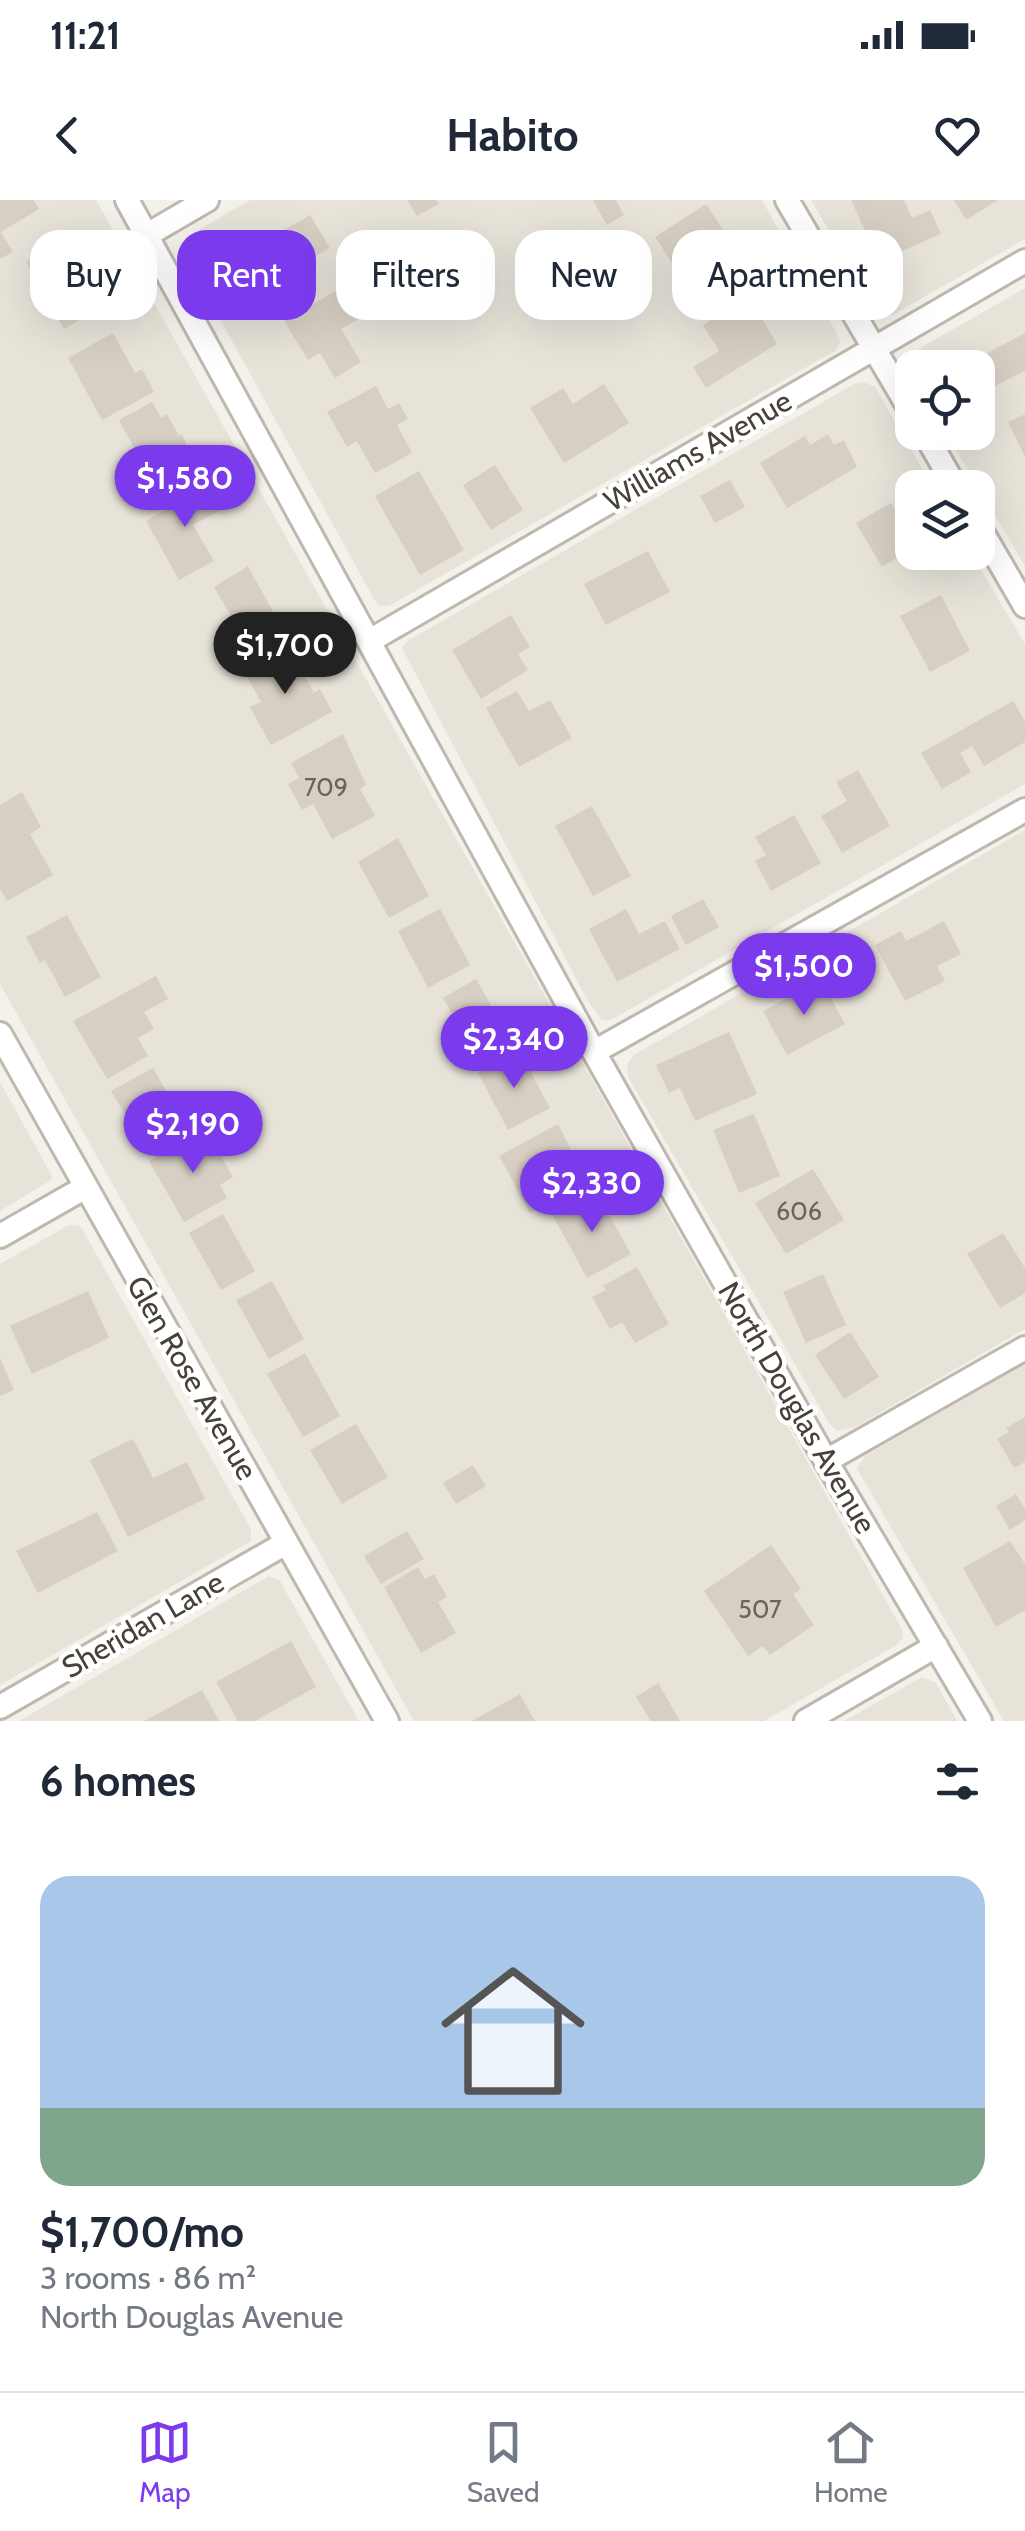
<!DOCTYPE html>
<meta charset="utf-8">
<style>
body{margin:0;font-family:Cabin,sans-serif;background:#f6f6f7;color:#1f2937;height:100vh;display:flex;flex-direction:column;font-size:38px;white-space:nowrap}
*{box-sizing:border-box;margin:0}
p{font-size:32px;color:#747a83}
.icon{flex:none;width:55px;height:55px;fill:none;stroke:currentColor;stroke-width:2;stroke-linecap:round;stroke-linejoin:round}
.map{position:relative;height:1521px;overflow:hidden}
.side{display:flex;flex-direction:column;background:#fff;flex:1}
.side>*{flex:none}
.guide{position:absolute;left:30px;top:30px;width:965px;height:90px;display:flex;gap:20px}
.fabs{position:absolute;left:895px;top:150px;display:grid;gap:20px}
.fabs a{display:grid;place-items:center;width:100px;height:100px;border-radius:20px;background:#fff;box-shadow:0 10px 40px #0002;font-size:50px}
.price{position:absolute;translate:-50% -85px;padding:0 22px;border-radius:35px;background:#7c3aed;color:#fff;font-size:32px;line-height:65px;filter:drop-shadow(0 2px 5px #0008)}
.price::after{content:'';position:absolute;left:50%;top:60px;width:30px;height:22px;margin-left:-15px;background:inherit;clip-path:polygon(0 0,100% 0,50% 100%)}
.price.on{background:#222;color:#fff}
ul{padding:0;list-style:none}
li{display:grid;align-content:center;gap:20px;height:530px;padding:0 40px}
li+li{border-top:2px solid #e0e1e3}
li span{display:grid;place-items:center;height:310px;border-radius:30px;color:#555}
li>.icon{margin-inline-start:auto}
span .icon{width:180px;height:180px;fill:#fffc;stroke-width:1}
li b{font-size:42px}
h2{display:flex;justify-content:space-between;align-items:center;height:120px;padding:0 40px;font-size:42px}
.pill{padding:0 35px;border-radius:30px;background:#fff;box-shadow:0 10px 40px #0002;font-size:35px;line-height:90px}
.pill.on{background:#7c3aed;color:#fff}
.status{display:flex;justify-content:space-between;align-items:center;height:70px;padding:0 50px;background:#fff;direction:ltr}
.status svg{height:28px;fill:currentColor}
header{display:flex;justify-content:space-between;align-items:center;height:130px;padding:0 40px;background:#fff;font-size:45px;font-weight:700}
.menu{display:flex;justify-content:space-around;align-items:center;height:140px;border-top:2px solid #e0e1e3;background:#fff;font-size:28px;color:#747a83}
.menu a{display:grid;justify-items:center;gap:5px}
.menu .on{color:#7c3aed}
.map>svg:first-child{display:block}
</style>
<div class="status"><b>11:21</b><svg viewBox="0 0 49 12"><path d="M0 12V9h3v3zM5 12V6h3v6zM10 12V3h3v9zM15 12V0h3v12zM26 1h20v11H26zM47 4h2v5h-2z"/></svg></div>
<header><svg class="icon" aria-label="back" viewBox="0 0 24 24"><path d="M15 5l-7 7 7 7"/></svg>Habito<svg class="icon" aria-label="heart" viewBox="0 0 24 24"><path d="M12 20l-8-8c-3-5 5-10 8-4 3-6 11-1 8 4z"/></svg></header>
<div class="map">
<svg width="1025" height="1521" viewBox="0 0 1025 1521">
<rect width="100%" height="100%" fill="#f4f1eb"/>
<!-- residential -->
<g fill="#e7e3d9">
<path d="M0 0H96L903 1431V1438L895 1446 764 1521H414L0 784Z"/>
<path d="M250 0H762L841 141 835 151 389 406H380L375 401 182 50 186 37Z"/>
<path d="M811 0H1025V39L893 115 884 116 874 108Z"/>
<path d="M1025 88V366L946 233 978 232V168H912V175L907 161 910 154Z"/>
<path d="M864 182 875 187 933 287 912 288V352L971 353 1025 444V584L611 820H602L589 803 402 448 409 440 856 183Z"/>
<path d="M1025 630V1129L855 1227 837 1231 829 1223 628 877 627 864 634 855Z"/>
<path d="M0 882 52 976 51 980 0 1011Z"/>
<path d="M76 1025 81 1027 251 1329V1341L0 1485V1064L67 1026Z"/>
<path d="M1025 1164V1521H1004L857 1269 865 1256Z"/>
<path d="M269 1376 280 1381 359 1521H19Z"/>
<path d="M922 1477 936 1483 957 1521H844Z"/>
</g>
<!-- building -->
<g fill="#d7cfc4">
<path d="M0 0H33L39 9 1 32 13 52 0 59Z"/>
<path d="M407 0H436L439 4 417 16Z"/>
<path d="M593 0H616L624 15 607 25Z"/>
<path d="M851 0H904L912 18 930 10 941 34 879 61Z"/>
<path d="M954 0H998L966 20Z"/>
<path d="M706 4 731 42 680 75 655 37Z"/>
<path d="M310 15 330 48 244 97 225 64Z"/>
<path d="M63 41 102 107 64 129 26 62Z"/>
<path d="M349 83 368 114 341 129 361 162 335 178 320 153 308 160 284 121Z"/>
<path d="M749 97 777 144 706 188 693 167 719 151 703 125Z"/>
<path d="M113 133 135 173 142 169 154 192 102 220 68 158Z"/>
<path d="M1025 133V171L985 191 978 177V168H973L970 162Z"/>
<path d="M604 184 629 223 564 263 530 208 563 188 573 204Z"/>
<path d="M376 186 388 209 399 203 408 219 397 225 412 253 375 273 357 241 347 247 327 212Z"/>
<path d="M152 202 161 218 167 214 179 236 182 234 197 269 158 291 119 220Z"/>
<path d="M1025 214V257L1008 222Z"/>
<path d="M828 234 834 245 844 240 857 267 787 308 760 263 805 236 810 245Z"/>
<path d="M495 265 523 310 491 330 463 285Z"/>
<path d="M419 271 464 350 420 375 375 296Z"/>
<path d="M730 280 745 307 715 323 700 296Z"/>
<path d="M203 281 219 311 193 325 214 361 179 380 146 321 176 304 172 298Z"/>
<path d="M891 303 912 340V349L882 367 856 323Z"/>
<path d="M648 351 670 392 606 425 584 384Z"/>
<path d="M248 366 283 430 251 450 214 387Z"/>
<path d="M941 395 970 451 930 472 900 416Z"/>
<path d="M511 415 530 447 518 454 528 470 481 499 452 450Z"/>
<path d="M290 448 314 493 320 489 332 512 271 545 250 507 261 502 245 472Z"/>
<path d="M517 491 529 511 550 500 572 538 519 567 486 508Z"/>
<path d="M1013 501 1025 521V542L984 566 972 546 960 553 971 572 942 589 921 553Z"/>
<path d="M343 534 366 585 360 589 375 616 332 639 313 604 302 610 288 584 299 578 291 563Z"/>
<path d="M858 570 890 626 842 653 821 616 847 601 836 582Z"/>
<path d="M22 592 41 627 30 634 53 675 7 701 0 689V605Z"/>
<path d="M592 606 631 676 593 696 555 626Z"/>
<path d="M794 615 821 663 771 691 755 661 766 655 755 637Z"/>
<path d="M398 638 429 696 389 718 358 662Z"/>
<path d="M703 699 719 727 686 745 671 716Z"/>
<path d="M440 709 470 765 428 788 398 731Z"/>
<path d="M626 709 639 734 665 721 680 749 617 782 589 729Z"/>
<path d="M67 715 101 777 65 797 45 760 40 763 26 737Z"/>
<path d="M944 721 961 754 937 766 945 781 905 801 875 745 901 731 906 741Z"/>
<path d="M156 776 168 799 144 812 154 829 138 838 148 856 107 879 73 821Z"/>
<path d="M476 779 511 840 478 859 443 798Z"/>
<path d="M821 780 845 824 787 855 763 811Z"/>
<path d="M729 832 757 894 695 921 680 888 669 893 656 865Z"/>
<path d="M520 852 550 908 508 930 478 873Z"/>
<path d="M153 868 186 926 145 948 111 891Z"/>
<path d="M754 914 780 976 739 993 713 930Z"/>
<path d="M558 924 587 981 530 1013 499 956Z"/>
<path d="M203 931 210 945 214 944 233 977 220 985 227 998 184 1022 149 961Z"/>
<path d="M813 969 844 1020 786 1054 755 1003Z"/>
<path d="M596 992 631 1054 587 1078 553 1016Z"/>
<path d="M223 1014 255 1071 221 1090 189 1033Z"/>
<path d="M1003 1033 1025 1068V1093L1000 1108 967 1054Z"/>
<path d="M637 1067 669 1124 635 1143 622 1122 610 1129 592 1097 606 1090 603 1086Z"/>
<path d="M823 1074 846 1125 806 1143 783 1092Z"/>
<path d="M272 1081 304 1139 269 1159 236 1100Z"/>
<path d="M88 1091 109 1138 32 1174 10 1126Z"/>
<path d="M850 1132 879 1177 844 1199 815 1155Z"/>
<path d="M305 1153 340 1216 303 1237 267 1174Z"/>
<path d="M0 1158 14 1190 0 1196Z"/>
<path d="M1025 1217V1262L1014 1268 997 1239 1009 1232 1006 1228Z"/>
<path d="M356 1224 388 1277 342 1304 310 1250Z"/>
<path d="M133 1239 153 1278 187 1262 205 1299 128 1337 90 1260Z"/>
<path d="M473 1265 486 1286 456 1304 443 1283Z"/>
<path d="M1016 1294 1025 1309V1320L1010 1330 996 1306Z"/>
<path d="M97 1312 118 1351 38 1393 16 1351Z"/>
<path d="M407 1331 424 1359 381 1384 364 1356Z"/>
<path d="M1010 1341 1025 1364V1410L996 1427 963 1368Z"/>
<path d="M771 1345 801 1389 793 1394 814 1425 770 1455 763 1446 748 1456 704 1391Z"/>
<path d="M418 1367 425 1379 434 1374 447 1397 438 1402 456 1433 421 1453 384 1387Z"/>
<path d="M291 1441 316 1487 255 1521H238L216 1482Z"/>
<path d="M658 1483 680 1521H651L636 1497Z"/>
<path d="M202 1490 219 1521H144Z"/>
<path d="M520 1494 535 1521H472Z"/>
</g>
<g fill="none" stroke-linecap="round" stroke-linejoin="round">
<defs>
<g id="street">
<path d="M127 0 594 852 826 1261 980 1521"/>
<path d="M787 0 912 213"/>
<path d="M147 35 207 0"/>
<path d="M924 232 956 288"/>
<path d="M978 325 1025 406"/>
<path d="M371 440 1025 61"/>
<path d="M0 834 387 1521"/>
<path d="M594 852 1025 610"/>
<path d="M0 1036 84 988"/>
<path d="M826 1261 1025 1148"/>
<path d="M0 1507 286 1343"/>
<path d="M806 1521 936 1446"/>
</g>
</defs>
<!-- street casing -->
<use href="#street" stroke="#beb8ae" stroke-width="28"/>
<!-- street -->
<use href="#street" stroke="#fff" stroke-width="22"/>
</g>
<g text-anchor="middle" stroke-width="9" stroke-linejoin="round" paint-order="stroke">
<!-- number labels -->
<g font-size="25" fill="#6b645c">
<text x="326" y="596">709</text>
<text x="799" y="1020">606</text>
<text x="760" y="1418">507</text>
</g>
<!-- street labels -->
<g font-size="30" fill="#474139" stroke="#fff">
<text transform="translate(698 251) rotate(-30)" y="10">Williams Avenue</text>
<text transform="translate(192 1178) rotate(60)" y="10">Glen Rose Avenue</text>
<text transform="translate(797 1208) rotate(60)" y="10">North Douglas Avenue</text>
<text transform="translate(143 1425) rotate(-30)" y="10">Sheridan Lane</text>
</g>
</g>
</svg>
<div class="fabs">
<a><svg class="icon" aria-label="locate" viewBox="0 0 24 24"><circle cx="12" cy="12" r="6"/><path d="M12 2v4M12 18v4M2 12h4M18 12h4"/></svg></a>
<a><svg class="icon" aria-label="layers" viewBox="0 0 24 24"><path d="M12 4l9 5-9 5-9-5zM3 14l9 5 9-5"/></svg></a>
</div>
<b class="price" style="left:185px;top:330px">$1,580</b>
<b class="price on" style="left:285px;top:497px">$1,700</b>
<b class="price" style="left:804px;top:818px">$1,500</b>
<b class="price" style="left:514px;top:891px">$2,340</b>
<b class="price" style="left:193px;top:976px">$2,190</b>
<b class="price" style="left:592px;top:1035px">$2,330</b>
<div class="guide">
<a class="pill">Buy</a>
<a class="pill on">Rent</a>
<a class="pill">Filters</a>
<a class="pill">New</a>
<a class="pill">Apartment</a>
</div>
</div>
<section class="side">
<h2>6 homes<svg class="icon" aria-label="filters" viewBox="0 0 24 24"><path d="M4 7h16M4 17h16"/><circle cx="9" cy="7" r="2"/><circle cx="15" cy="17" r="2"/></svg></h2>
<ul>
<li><span style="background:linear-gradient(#a9c7e8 75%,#7fa58c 0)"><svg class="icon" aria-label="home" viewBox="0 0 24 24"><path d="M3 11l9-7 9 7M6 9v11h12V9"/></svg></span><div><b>$1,700/mo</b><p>3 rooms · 86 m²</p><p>North Douglas Avenue</p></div></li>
</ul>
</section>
<nav class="menu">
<a class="on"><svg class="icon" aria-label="map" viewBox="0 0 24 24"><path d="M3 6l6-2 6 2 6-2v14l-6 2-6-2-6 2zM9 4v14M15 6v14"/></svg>Map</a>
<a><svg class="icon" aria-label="saved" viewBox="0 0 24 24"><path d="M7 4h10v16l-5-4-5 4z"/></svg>Saved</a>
<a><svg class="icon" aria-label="home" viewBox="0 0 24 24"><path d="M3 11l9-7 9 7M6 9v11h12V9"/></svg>Home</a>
</nav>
